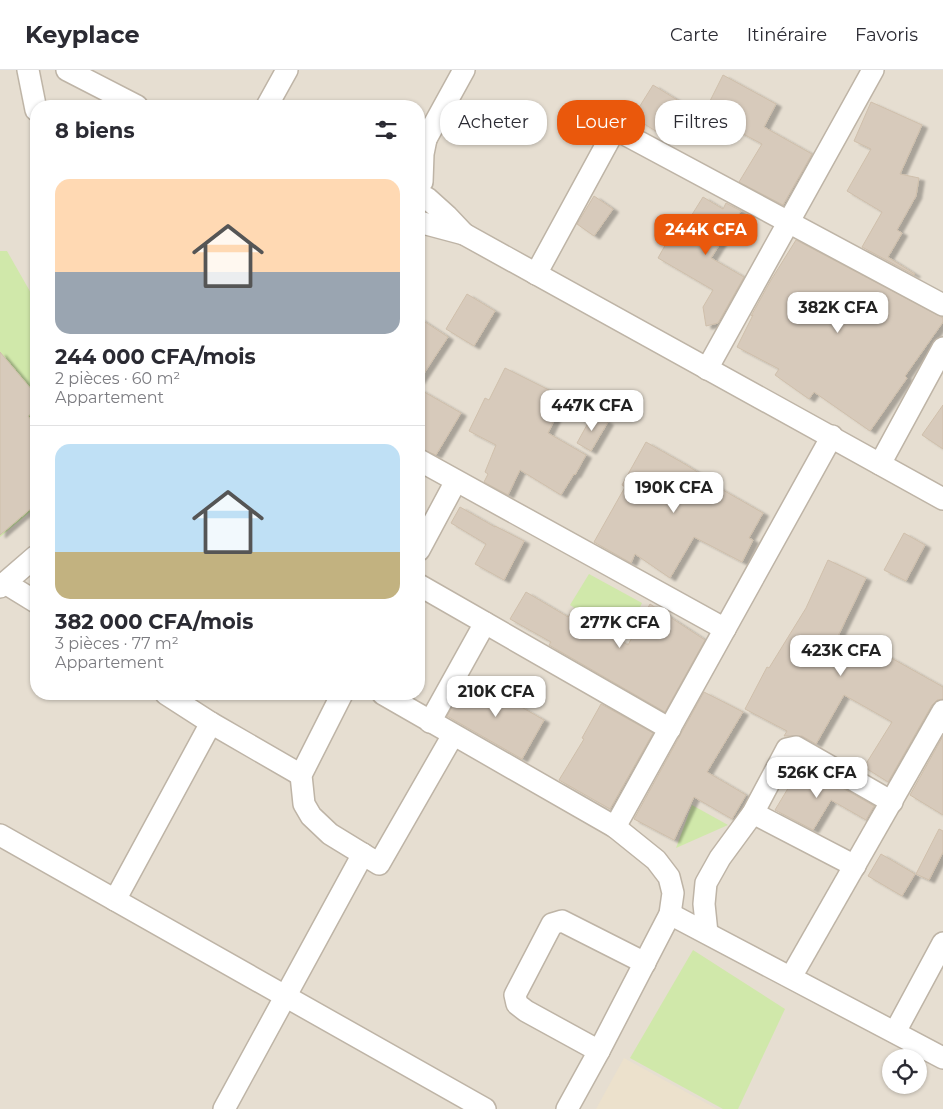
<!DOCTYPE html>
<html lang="fr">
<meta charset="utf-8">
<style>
body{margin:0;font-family:Montserrat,sans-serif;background:#f7f7f7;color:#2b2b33;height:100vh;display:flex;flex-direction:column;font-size:19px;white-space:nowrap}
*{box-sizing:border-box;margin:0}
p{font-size:16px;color:#7c7c81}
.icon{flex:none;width:28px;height:28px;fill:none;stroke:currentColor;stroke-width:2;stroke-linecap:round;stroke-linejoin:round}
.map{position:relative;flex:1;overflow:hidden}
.drawer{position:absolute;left:30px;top:30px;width:395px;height:600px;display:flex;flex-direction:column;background:#fff;border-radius:20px;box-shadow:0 1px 4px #0004}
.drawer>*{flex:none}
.guide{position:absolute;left:440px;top:30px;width:428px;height:45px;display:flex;gap:10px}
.tools{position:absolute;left:882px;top:979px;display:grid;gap:10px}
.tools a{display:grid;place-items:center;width:45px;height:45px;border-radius:50%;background:#fff;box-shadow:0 1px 4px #0004;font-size:25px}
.price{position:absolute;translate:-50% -42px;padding:0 11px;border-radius:10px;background:#fff;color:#222;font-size:16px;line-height:32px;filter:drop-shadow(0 1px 2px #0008)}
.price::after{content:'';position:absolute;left:50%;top:30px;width:15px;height:11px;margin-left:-8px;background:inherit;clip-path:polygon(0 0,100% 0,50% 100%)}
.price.active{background:#ea580c;color:#fff}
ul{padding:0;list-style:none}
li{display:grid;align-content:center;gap:10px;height:265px;padding:0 25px}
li+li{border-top:1px solid #e1e1e2}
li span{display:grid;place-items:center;height:155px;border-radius:15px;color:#555}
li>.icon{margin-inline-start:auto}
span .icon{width:90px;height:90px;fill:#fffc;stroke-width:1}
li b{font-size:21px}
h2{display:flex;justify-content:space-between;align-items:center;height:60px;padding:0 25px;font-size:21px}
.pill{padding:0 18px;border-radius:20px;background:#fff;box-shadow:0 1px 4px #0004;font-size:18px;line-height:45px}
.pill.active{background:#ea580c;color:#fff}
header{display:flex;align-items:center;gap:30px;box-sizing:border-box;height:70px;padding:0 25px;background:#fff;border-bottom:1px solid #e1e1e2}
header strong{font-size:24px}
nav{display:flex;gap:28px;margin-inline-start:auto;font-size:18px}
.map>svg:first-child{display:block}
</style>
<header>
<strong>Keyplace</strong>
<nav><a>Carte</a><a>Itinéraire</a><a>Favoris</a></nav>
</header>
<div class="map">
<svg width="943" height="1039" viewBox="0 0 943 1039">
<defs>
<filter id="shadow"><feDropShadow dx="5.5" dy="3" stdDeviation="1" flood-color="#0004"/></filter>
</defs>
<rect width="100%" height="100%" fill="#f2ede3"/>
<!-- residential -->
<path fill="#e6ded1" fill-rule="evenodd" d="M0 0H943V1039H0ZM36 36H419V624H36ZM891 988H919V1015H891Z"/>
<!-- education -->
<path fill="#ece1cc" d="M624 988 717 1039H596Z"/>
<!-- green -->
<g fill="#d0e8aa">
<path d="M0 181H7L36 232V437L0 467Z"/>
<path d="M589 504 642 533 624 570 570 535Z"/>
<path d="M692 735 728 755 676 778Z"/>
<path d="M693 880 785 939 738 1039H723L630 988Z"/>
</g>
<!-- building -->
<g fill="#d7cabb" stroke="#cfbfab" filter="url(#shadow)">
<path d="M723 5 776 34 764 57 812 84 783 135 739 112 762 74 704 43Z"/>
<path d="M653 15 687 36 667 68 633 47Z"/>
<path d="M871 32 922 55 900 104 919 108 916 126 897 160 902 163 888 187 915 204 914 205 862 177 882 142 847 121 871 79 854 71Z"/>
<path d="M594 126 613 139 594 166 577 154Z"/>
<path d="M703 127 723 139 726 133 741 141 711 188 744 207 718 253 706 256 703 237 713 220 658 188 667 172 673 175Z"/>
<path d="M796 170 943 248V252L905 306 907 308 870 361 814 322 809 329 775 305 779 299 737 277 753 245 751 246 771 210Z"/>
<path d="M467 224 495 241 474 276 446 259Z"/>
<path d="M419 248 448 267 419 311Z"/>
<path d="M0 282 36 325V339L28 346 36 356V434L0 465Z"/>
<path d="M505 298 565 328 548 363 586 385 575 405 574 404 561 425 520 400 508 425 484 412 488 404 485 402 496 375 469 361 485 328 489 330Z"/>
<path d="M419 319 461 343 436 385 419 378Z"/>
<path d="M943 335V379L922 365Z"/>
<path d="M593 344 608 352 591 381 577 373Z"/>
<path d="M646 372 683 393 717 414 716 416 763 443 749 468 753 470 742 492 694 467 670 508 635 484 631 493 594 472 625 417 622 415Z"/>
<path d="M460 437 495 457V456L524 471 504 510 475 494 486 474 451 453Z"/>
<path d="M904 463 925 475 906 511 884 500Z"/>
<path d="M828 490 866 508 838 566 873 586 877 580 943 617V629L937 630 932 635 888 712 864 697 892 652 844 625 816 674 802 666H784L787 661 745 639 767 597 769 598 806 538Z"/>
<path d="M526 522 568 547 571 543 628 575 650 534 705 570 665 642 549 575 551 572 510 549Z"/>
<path d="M469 607 544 650 522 689 447 646Z"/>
<path d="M704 622 743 642 707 702 746 725 732 749 694 727 674 770 634 749Z"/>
<path d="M601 634 653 663 610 739 559 710 584 669 582 668Z"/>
<path d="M943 666V745L910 725Z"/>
<path d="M802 695 874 736 866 750 831 730 813 760 775 740Z"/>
<path d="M939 759 943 761V782L929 810 916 804Z"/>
<path d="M881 784 915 804 902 826 868 806Z"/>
</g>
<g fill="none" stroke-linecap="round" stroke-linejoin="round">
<defs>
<g id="minor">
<path d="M28 0 36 40"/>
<path d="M67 0 137 36"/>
<path d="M267 36 287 0"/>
<path d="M419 77 426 69 464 0"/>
<path d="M422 112 423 84 426 69"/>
<path d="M427 128 447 146 464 164"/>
<path d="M419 152 464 164 943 429"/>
<path d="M536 204 615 59 943 235"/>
<path d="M707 299 873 0"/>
<path d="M419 390 725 559"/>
<path d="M880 394 943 278"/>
<path d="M419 480 456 411"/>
<path d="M5 513 36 532"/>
<path d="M419 515 670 659"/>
<path d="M0 517 36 486"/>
<path d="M166 624 211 653 301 705"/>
<path d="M342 624 301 705 304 734 311 746 330 764 379 794 453 665"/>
<path d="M383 624 615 757 656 790 669 807 673 823 670 844 599 981 567 1039"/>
<path d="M430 652 485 553"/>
<path d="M753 743 855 796"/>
<path d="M615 757 832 366"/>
<path d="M0 765 485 1039"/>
<path d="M115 830 211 653"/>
<path d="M670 844 943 988"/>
<path d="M707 863 704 834 706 813 720 788 753 743 787 679 796 677 892 732"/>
<path d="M791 907 943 641"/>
<path d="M895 962 943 873"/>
<path d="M599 981 526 941 517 934 515 925 552 854 562 851 645 893"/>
<path d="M224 1039 363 784"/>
</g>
</defs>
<!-- minor casing -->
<use href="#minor" stroke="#beb4a6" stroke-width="24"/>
<!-- minor -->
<use href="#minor" stroke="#fff" stroke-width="21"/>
</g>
</svg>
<div class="tools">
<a><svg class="icon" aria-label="locate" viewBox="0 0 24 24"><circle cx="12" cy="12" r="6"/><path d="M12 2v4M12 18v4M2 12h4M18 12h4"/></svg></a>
</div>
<b class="price active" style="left:706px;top:186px">244K CFA</b>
<b class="price" style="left:838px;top:264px">382K CFA</b>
<b class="price" style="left:592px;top:362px">447K CFA</b>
<b class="price" style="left:674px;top:444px">190K CFA</b>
<b class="price" style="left:620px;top:579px">277K CFA</b>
<b class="price" style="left:841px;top:607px">423K CFA</b>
<b class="price" style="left:496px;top:648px">210K CFA</b>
<b class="price" style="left:817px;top:729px">526K CFA</b>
<div class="guide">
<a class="pill">Acheter</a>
<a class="pill active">Louer</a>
<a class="pill">Filtres</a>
</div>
<section class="drawer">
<h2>8 biens<svg class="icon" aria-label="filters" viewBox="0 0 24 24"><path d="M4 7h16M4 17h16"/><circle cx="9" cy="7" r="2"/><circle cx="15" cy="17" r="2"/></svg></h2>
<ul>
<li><span style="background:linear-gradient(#ffd9b3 60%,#9aa5b1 0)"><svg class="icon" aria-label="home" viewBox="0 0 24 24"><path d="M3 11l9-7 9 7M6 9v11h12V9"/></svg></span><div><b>244 000 CFA/mois</b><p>2 pièces · 60 m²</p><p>Appartement</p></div></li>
<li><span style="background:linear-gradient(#bfe0f5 70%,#c2b280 0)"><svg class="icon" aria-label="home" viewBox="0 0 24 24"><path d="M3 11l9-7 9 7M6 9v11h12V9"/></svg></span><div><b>382 000 CFA/mois</b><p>3 pièces · 77 m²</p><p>Appartement</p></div></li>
</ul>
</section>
</div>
